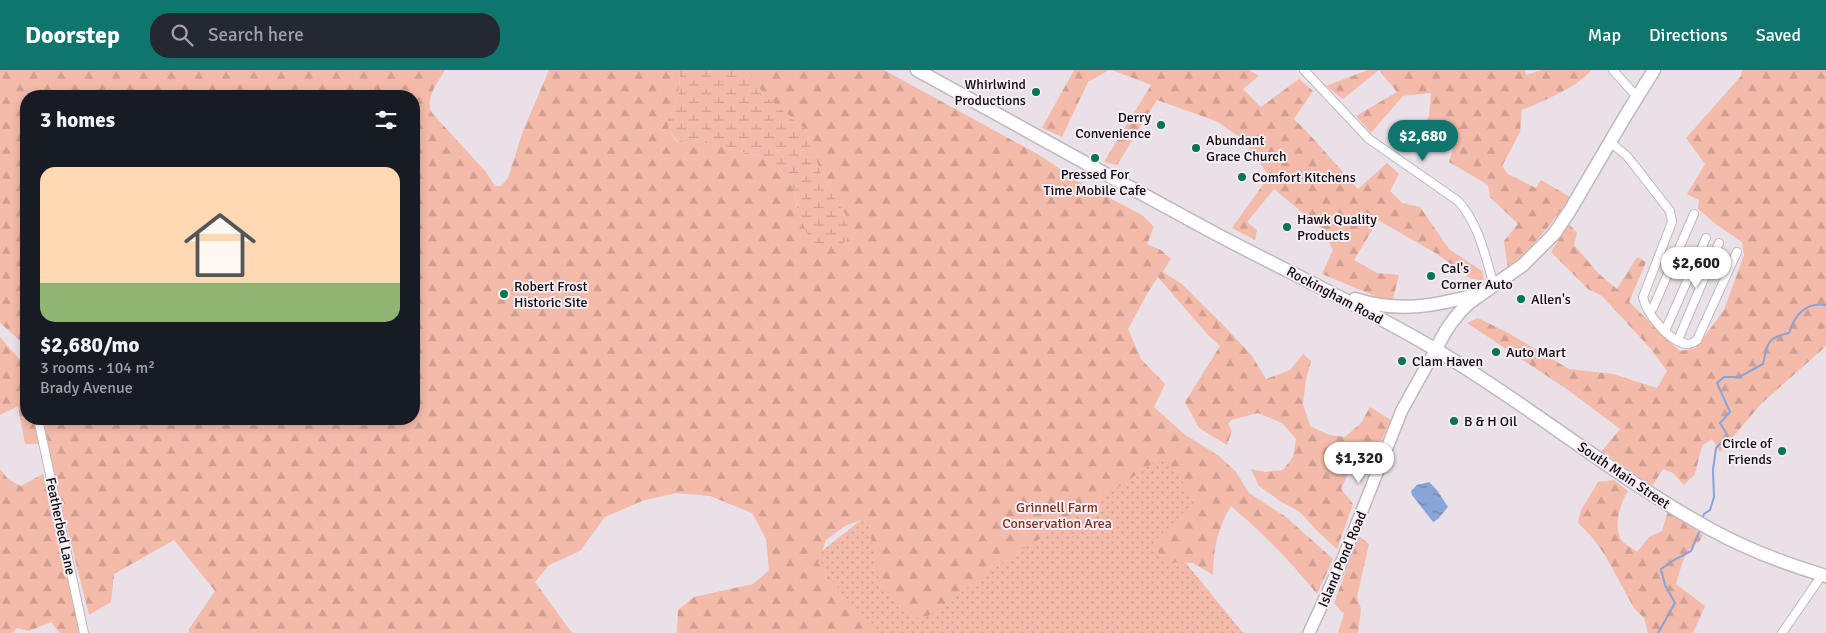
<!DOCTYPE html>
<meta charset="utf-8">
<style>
body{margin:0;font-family:Signika,sans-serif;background:#242831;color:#f1f3f6;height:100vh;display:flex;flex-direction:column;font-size:19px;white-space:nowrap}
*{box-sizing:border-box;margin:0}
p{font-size:16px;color:#9ea1a6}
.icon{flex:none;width:28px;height:28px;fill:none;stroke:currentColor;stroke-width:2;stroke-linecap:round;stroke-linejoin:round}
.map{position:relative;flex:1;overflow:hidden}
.details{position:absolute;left:20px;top:20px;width:400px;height:335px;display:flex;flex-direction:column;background:#171b24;border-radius:20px;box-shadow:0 2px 8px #0003}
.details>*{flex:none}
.price{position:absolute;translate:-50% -42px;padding:0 11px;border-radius:18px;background:#fff;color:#222;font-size:16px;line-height:32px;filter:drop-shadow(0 1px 2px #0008)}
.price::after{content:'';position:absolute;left:50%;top:30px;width:15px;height:11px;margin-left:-8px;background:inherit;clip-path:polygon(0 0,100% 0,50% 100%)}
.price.active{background:#0f766e;color:#fff}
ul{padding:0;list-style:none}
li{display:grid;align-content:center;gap:10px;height:265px;padding:0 20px}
li span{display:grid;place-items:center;height:155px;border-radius:15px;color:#555}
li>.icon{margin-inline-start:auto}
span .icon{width:90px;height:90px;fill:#fffc;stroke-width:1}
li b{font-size:21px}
h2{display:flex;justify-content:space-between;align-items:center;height:60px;padding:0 20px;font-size:21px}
header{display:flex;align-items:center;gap:30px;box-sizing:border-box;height:70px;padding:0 25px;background:#0f766e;color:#fff}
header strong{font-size:24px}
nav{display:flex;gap:28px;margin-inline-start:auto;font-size:18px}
.search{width:350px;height:45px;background:#242831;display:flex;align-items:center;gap:12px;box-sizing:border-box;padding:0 18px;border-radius:20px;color:#9ea1a6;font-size:19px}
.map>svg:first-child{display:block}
</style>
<header>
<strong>Doorstep</strong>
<div class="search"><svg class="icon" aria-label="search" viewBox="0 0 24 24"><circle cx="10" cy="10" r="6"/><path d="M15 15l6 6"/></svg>Search here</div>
<nav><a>Map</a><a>Directions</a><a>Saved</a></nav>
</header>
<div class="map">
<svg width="1826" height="563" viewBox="0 0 1826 563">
<defs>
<pattern id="grass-dots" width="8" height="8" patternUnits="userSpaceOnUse" patternTransform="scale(1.25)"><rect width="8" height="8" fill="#f4baaa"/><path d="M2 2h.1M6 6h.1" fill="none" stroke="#d09f91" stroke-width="1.8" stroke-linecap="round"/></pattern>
<pattern id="forest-firs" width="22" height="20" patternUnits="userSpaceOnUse" patternTransform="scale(1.25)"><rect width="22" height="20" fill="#f4baaa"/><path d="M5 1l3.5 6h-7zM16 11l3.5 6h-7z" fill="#d09f91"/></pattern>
<pattern id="wetland-marsh" width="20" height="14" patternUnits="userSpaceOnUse" patternTransform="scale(1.25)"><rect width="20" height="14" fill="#f4baaa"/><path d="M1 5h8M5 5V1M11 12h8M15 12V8" fill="none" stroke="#d09f91"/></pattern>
<pattern id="water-ripples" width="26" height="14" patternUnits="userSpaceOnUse" patternTransform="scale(1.25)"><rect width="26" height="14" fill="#89a4d7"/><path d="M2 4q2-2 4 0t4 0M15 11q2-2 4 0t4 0" fill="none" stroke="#6e84ad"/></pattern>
</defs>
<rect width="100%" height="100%" fill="#e9e0e8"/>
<!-- grass -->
<path fill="url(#grass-dots)" d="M1083 274 1170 373 1231 400 1172 476 1243 563H870L808 492Z"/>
<!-- forest -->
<g fill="url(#forest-firs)">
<path d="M0 0H445C438 13 424 28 432 43L486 102 495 116H501L508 108 523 61 549 0H677L680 3 678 28 668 50 669 61 677 72 706 73 760 86 778 97 794 119 798 142 848 149 822 106 805 59 764 25 747 0H884L1041 86 1077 111 1142 145 1154 157 1147 174 1161 180 1171 189 1163 202 1182 214 1229 261 1252 286 1266 309 1290 300 1303 284 1311 291 1306 309 1303 334 1310 356 1329 365 1345 367 1361 353 1370 337 1391 350 1370 395 1356 386 1341 419 1353 434 1337 479 1317 461 1300 442 1280 431 1259 416 1251 399 1265 402 1283 400 1293 387 1296 369 1282 353 1258 343 1231 350 1228 354 1232 361 1227 375 1199 358 1185 332 1220 276 1208 265 1158 207 1147 224 1128 259 1141 289 1165 314 1154 337 1184 364 1219 386 1236 402 1249 423 1286 447 1333 489 1317 524C1290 491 1264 464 1231 436 1218 457 1213 480 1213 505L1193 493 1164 492 1153 473 1196 430 1163 386 1070 451 1019 481 921 551 879 513 869 455 861 450 845 456 826 470 818 493 874 563H677L678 540 694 527 753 514 769 500 766 469 752 443 710 426 676 423 642 431 605 447 580 481 549 495 535 512 572 563H189V559L215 521 174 470 114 504 111 532 89 545 54 406 43 349H414V26H26V268L23 273 0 253Z"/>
<path d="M1074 0H1109L1088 12 1062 67 1042 58Z"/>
<path d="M1112 0H1249L1259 6 1243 19 1261 37 1299 9 1313 21 1294 49C1317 71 1337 96 1358 119L1387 93 1399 104 1390 121 1402 133 1420 137 1449 179 1482 201 1484 211 1470 208 1437 184 1378 150 1354 190 1377 203 1399 205 1392 233 1322 204 1333 180 1322 159 1274 119 1247 152 1257 160 1255 170 1232 158 1269 106 1244 70 1216 51 1157 30 1117 95 1104 92 1151 15Z"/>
<path d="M1368 0H1525L1526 5 1542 0H1592C1574 19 1546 30 1522 40L1520 62 1502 96 1508 104 1536 118 1541 110 1570 127C1550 157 1534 175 1508 199L1504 171 1518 154 1490 127 1488 115 1449 92 1454 76 1448 68 1432 77 1411 71 1429 47 1431 23 1403 26 1371 63 1356 46 1397 22 1379 0 1343 29 1326 16Z"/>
<path d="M1742 0H1826V276L1761 334 1720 382 1712 369 1702 376 1695 404 1684 415 1673 403 1663 399 1652 416 1602 381 1620 359 1568 320 1467 253 1478 248 1510 264 1569 299 1613 304 1657 318 1667 301 1651 279 1602 226 1588 219 1551 182 1569 154 1577 163 1574 175 1599 204 1617 219 1637 187 1646 192 1629 232 1680 281 1696 278 1724 240 1744 185 1742 172 1717 155 1698 139 1699 130 1687 124 1705 94 1686 68 1741 6Z"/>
<path d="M0 267 26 297V349H36L42 374H25L18 336 0 345Z"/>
<path d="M0 399 8 409 21 416 43 404 81 563H60L51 552 29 561 17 558 12 563H0Z"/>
<path d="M1614 410 1628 421C1620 433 1612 459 1623 472 1627 475 1632 478 1637 482L1649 467 1662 461 1668 441 1703 465 1699 472C1684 478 1681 499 1676 514L1705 536 1693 563H1648L1644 548 1634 538 1605 485 1591 466 1578 453 1581 440 1598 412Z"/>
<path d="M1359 466 1369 474 1357 527 1361 539 1358 563H1338L1344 544 1334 533Z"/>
</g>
<!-- wetland -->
<path fill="url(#wetland-marsh)" d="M677 0H747L764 25 805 59 822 106 848 149 847 170 834 179 818 176 807 164 798 142 794 119 778 97 760 86 706 73 678 72 669 61 668 50 678 28 680 4Z"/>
<!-- water -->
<path fill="url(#water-ripples)" d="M1429 412 1437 420 1448 437 1438 449 1433 452 1412 425 1411 421 1417 415Z"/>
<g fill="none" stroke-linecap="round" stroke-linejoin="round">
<!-- stream -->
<g stroke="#89a4d7" stroke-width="2">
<path d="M1703 447 1704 444 1710 440 1714 427 1713 400 1716 378 1728 366 1720 353 1730 342 1717 313 1724 307H1739L1763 294C1768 273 1766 268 1789 263 1795 245 1805 232 1826 235"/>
<path d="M1658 563 1675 533 1665 515 1661 499 1674 490 1691 481 1700 460"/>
</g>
<defs>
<g id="street">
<path d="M1304 0 1369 69 1458 131C1479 154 1485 186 1494 215"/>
<path d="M1613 0 1637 27"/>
<path d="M1610 72 1627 86 1670 141 1672 152 1643 227C1646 243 1669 272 1687 274 1691 275 1694 272 1697 270L1737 182"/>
<path d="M1650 241 1653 238 1694 144"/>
<path d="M1665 261 1706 168"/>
<path d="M1678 270 1719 173"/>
<path d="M38 349 84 563"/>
<path d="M1782 563 1822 505"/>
</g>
<path id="secondary" d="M1309 563 1342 491 1402 340 1436 279"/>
<g id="primary">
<path d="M917 0C1016 55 1116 110 1216 164 1290 203 1366 238 1438 281 1531 336 1615 407 1710 459 1746 479 1786 494 1826 506"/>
<path d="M1355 229C1399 243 1433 236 1476 225"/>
<path d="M1436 279C1445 261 1454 246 1470 232L1523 195 1554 164 1569 142 1626 45 1654 0"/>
</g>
</defs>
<!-- street casing -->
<use href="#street" stroke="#c1b7bf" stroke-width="10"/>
<!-- secondary casing -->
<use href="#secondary" stroke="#c1b7bf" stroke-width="14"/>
<!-- primary casing -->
<use href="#primary" stroke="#c1b7bf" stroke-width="15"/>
<!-- street -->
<use href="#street" stroke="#fff" stroke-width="8"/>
<!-- secondary -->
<use href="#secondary" stroke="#fff" stroke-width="11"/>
<!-- primary -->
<use href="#primary" stroke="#fff" stroke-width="12"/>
</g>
<!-- markers -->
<g fill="#057550" stroke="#f7edf5" stroke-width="2">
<circle cx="1036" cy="22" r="5"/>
<circle cx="1161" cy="55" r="5"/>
<circle cx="1196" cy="78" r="5"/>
<circle cx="1095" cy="88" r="5"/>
<circle cx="1242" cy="107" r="5"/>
<circle cx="1287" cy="157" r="5"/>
<circle cx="1431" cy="206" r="5"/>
<circle cx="504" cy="224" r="5"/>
<circle cx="1521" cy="229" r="5"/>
<circle cx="1496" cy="282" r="5"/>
<circle cx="1402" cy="291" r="5"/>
<circle cx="1454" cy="351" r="5"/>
<circle cx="1782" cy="381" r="5"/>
</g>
<g text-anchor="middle" stroke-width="4" stroke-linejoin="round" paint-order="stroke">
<!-- poi labels -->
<g font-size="14" fill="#0d0a0d" stroke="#f7edf5" text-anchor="start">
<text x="1026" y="19" text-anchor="end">Whirlwind<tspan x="1026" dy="16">Productions</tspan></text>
<text x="1151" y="52" text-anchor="end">Derry<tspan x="1151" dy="16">Convenience</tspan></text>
<text x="1206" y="75">Abundant<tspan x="1206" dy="16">Grace Church</tspan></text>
<text x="1095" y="109" text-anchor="middle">Pressed For<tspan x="1095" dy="16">Time Mobile Cafe</tspan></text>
<text x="1252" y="112">Comfort Kitchens</text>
<text x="1297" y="154">Hawk Quality<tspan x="1297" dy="16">Products</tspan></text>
<text x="1441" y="203">Cal's<tspan x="1441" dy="16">Corner Auto</tspan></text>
<text x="514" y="221">Robert Frost<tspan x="514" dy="16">Historic Site</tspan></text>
<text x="1531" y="234">Allen's</text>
<text x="1506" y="287">Auto Mart</text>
<text x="1412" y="296">Clam Haven</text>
<text x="1464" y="356">B &amp; H Oil</text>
<text x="1772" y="378" text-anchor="end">Circle of<tspan x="1772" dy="16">Friends</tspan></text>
</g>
<!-- street labels -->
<g font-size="14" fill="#0d0a0d" stroke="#f7edf5">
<text transform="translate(1335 225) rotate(28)" y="5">Rockingham Road</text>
<text transform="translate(1624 405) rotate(34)" y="5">South Main Street</text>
<text transform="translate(61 456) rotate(78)" y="5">Featherbed Lane</text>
<text transform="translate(1342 489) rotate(-67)" y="5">Island Pond Road</text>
</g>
<!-- park labels -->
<g font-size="14" fill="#7e321d" stroke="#f7edf5">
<text x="1057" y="442">Grinnell Farm<tspan x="1057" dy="16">Conservation Area</tspan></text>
</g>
</g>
</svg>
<b class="price active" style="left:1423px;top:92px">$2,680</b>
<b class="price" style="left:1696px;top:219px">$2,600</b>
<b class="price" style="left:1359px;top:414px">$1,320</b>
<section class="details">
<h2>3 homes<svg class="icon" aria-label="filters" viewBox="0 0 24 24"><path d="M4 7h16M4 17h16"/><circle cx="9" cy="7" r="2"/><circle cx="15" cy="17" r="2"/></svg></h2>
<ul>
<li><span style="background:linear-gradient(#ffd9b3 75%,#8fb573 0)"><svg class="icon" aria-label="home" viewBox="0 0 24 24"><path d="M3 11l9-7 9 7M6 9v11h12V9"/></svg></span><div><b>$2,680/mo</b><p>3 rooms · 104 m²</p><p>Brady Avenue</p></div></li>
</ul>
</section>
</div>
